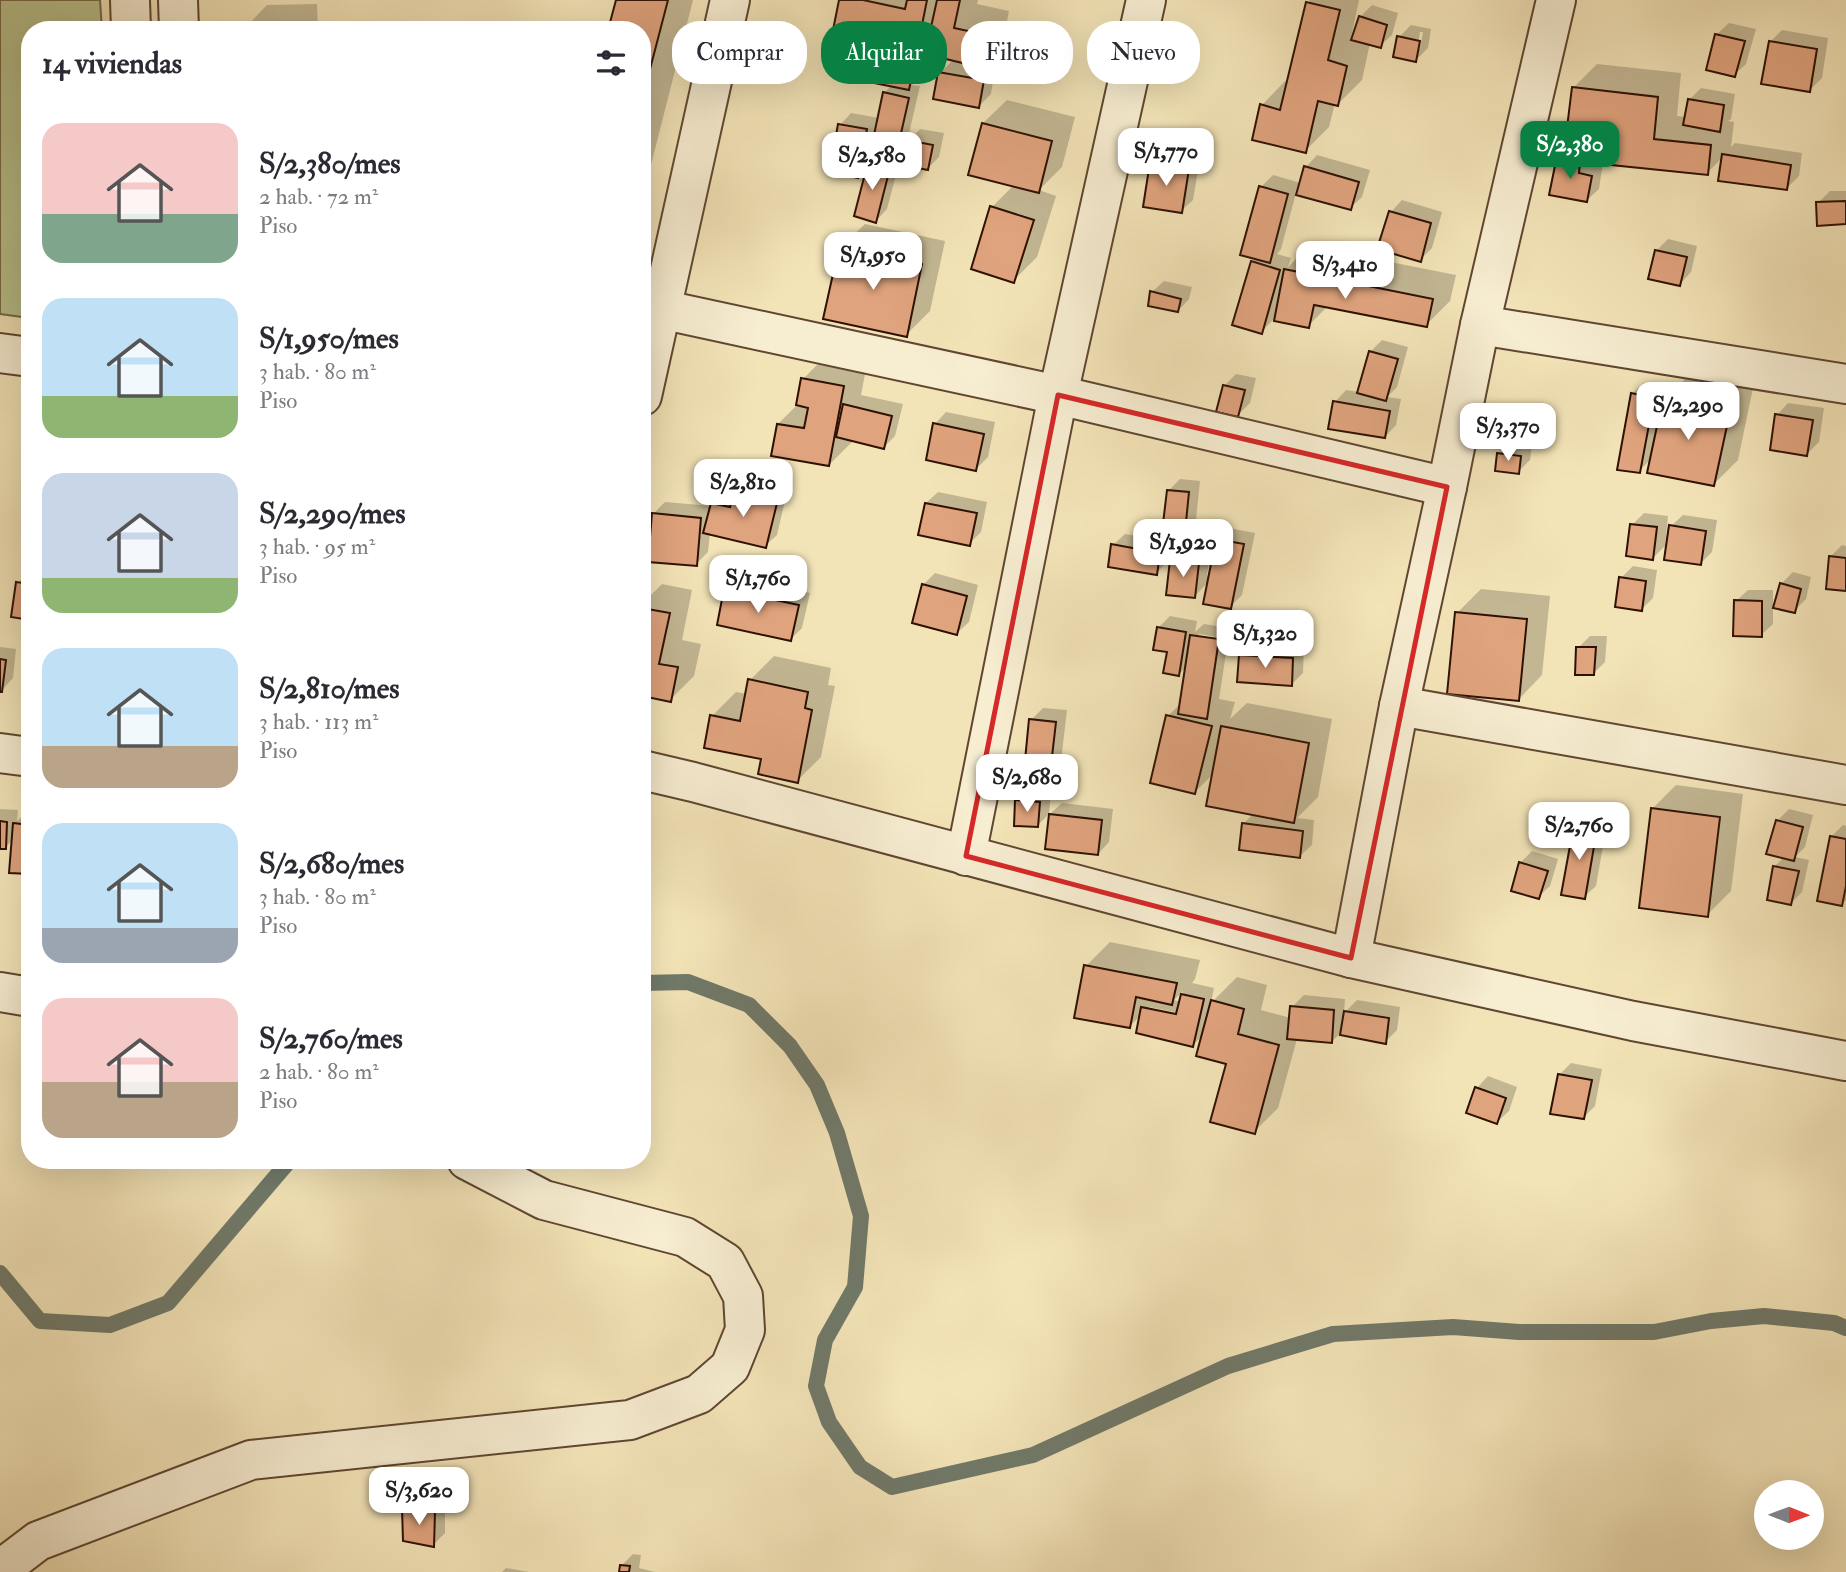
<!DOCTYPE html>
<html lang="es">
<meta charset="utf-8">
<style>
body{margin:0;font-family:"IM FELL Double Pica",serif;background:#f7f7f7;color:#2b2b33;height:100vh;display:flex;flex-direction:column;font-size:26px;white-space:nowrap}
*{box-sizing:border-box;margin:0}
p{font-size:23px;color:#7c7c81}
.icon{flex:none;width:38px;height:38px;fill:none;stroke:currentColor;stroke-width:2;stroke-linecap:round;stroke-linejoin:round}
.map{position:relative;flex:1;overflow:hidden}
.side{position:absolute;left:21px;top:21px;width:630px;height:1148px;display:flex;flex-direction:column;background:#fff;border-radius:28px;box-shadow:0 7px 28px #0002}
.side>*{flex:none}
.guide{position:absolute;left:672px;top:21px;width:665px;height:63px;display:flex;gap:14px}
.needle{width:46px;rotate:91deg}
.buttons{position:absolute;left:1754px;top:1480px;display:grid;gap:14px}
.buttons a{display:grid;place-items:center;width:70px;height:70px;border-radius:50%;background:#fff;box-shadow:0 7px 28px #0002;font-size:35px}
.price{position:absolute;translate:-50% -60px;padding:0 16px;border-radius:14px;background:#fff;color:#222;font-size:23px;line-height:46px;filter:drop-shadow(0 2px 4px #0008)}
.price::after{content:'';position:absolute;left:50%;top:42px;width:21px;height:16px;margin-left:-10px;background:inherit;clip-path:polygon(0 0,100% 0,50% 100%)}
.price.on{background:#0b8043;color:#fff}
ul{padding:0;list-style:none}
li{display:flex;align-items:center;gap:21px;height:175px;padding:0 21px}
li span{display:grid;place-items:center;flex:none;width:196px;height:140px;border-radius:21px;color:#555}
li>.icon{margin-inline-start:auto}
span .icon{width:84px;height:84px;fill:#fffc;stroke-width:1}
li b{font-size:30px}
h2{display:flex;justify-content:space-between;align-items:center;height:84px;padding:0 21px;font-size:30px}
.chip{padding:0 24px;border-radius:28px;background:#fff;box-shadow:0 7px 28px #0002;font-size:24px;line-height:63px}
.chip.on{background:#0b8043;color:#fff}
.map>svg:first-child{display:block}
</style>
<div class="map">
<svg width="1846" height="1572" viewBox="0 0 1846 1572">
<rect width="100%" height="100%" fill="#f3e4b8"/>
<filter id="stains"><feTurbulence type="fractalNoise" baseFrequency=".00286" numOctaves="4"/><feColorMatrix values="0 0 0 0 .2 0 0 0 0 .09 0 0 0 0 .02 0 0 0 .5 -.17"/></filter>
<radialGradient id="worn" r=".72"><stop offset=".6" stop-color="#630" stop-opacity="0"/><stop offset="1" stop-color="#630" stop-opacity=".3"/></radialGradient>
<!-- green -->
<path fill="#bac48f" stroke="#746a4a" stroke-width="2" d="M0 0H100L102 30H30V318L0 314Z"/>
<!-- shadow -->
<g fill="#0003" fill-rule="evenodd">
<path d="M618 0H693L642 200V30Z"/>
<path d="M841 0H978L977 4 1009 11 1003 41 978 66 995 69 991 94 979 106 940 73 954 59 934 55 932 64 912 85 920 86 907 142 920 129 944 133 939 157 928 168 907 145 897 155 901 156 887 209 876 221 869 165 858 176 845 151 840 125 851 113 879 118 884 93 892 85 875 64 892 47 893 40ZM871 153 878 154 870 163Z"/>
<path d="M1310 0H1359L1351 38 1353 39 1360 17 1372 5 1398 13 1392 35 1380 46 1370 43 1362 80 1338 104 1335 103 1329 127 1305 151 1262 105 1285 81 1289 82 1308 3Z"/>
<path d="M317 4 318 30H243L267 5Z"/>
<path d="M1729 23 1756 29 1746 64 1734 75 1717 34Z"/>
<path d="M1411 25 1431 29 1428 48 1416 60 1399 37ZM1420 32H1423L1420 49H1417Z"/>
<path d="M1782 30 1828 38 1822 78 1810 90 1770 42Z"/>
<path d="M1597 64 1681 73 1677 116 1686 117 1689 100 1701 88 1735 94 1731 119 1728 121 1734 122 1731 147 1735 143 1802 153 1799 176 1787 188 1723 157 1707 173 1603 162 1599 189 1587 200 1558 157 1570 146 1591 150 1589 162 1594 163 1596 137 1573 88Z"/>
<path d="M1007 100 1075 117 1062 167 1039 190 1056 196 1037 257 1013 281 973 268 992 207 1014 185 983 123Z"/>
<path d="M1164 152 1200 158 1193 200 1181 211 1152 163Z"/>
<path d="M1317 155 1370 170 1362 197 1350 208 1296 193 1281 249 1277 254 1291 258 1288 267 1309 246 1456 275 1450 301 1426 325 1328 306 1308 326 1274 319 1261 332 1252 262 1256 258 1261 187 1273 175 1301 183 1306 167Z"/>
<path d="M1846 188V223L1818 203 1830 191H1846Z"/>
<path d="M1402 200 1442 212 1432 248 1420 260 1391 212Z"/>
<path d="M865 224 945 241 930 311 906 335 841 247Z"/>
<path d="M1668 239 1697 246 1691 272 1680 284 1656 251Z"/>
<path d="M1164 281 1192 287 1189 299 1178 311 1152 292Z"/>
<path d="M1382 340 1408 347 1397 387 1387 397 1401 399 1396 425 1385 437 1335 402 1346 390 1359 392 1370 352Z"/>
<path d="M827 355 867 363 861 395 903 404 895 436 884 447 854 440 829 465 778 424 798 404 803 379Z"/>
<path d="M1236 374 1256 378 1250 403 1238 415 1224 386Z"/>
<path d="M1689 375 1753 388 1738 460 1714 484 1652 458 1639 471 1632 394 1644 383 1664 387 1662 402Z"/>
<path d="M1788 403 1824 408 1819 442 1807 454 1777 415Z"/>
<path d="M946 412 995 422 988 457 976 469 935 424Z"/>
<path d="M1511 443 1532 444 1530 460 1518 472 1499 454Z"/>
<path d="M748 478 788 488 777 535 765 546 710 533 708 552 696 564 653 514 665 502 712 506 724 492 735 495 736 489Z"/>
<path d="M1180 479 1200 481 1194 539 1184 549 1210 552 1207 576 1210 577 1217 540 1229 528 1255 533 1242 595 1230 607 1209 581 1195 596 1171 561 1182 550 1170 549 1168 561 1156 573 1113 545 1125 534 1163 540 1168 491Z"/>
<path d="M938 492 987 502 981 532 969 544 926 503Z"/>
<path d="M1644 513 1668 516 1665 546 1653 558 1632 525Z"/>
<path d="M1683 515 1717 520 1712 552 1700 564 1671 526Z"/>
<path d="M1842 545 1846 546V589L1830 557Z"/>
<path d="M1633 566 1657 570 1653 598 1642 609 1621 578Z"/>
<path d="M30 571V619L18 583Z"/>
<path d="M1793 572 1811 577 1806 599 1794 611 1781 584Z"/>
<path d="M935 573 978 585 969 622 957 633 923 585Z"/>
<path d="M738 578 810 593 802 628 790 640 726 589Z"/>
<path d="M662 584 692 590 682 640 701 644 694 676 670 700 642 694V604Z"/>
<path d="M1481 589 1550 596 1542 675 1519 699 1457 613Z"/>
<path d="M1748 590H1773V624L1761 635 1736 601Z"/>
<path d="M1170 616 1197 621 1195 632 1204 624 1230 628 1219 699 1235 702 1230 719 1247 703 1332 719 1318 797 1297 818 1314 820 1312 845 1300 856 1243 824 1254 813 1214 773 1195 792 1168 716 1182 702 1187 666 1179 674 1158 628ZM1199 634 1228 639V642L1199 638Z"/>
<path d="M1590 636H1607L1605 662 1594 673 1578 648Z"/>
<path d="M1253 644 1304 647 1303 673 1291 685 1241 656Z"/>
<path d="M0 647 16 649 13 678 2 690H0Z"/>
<path d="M774 656 831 668 828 685 835 686 821 757 797 781 712 716 736 692 747 694 750 680Z"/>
<path d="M1043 708 1067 710 1060 770 1049 781 1031 720Z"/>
<path d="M1676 785 1743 794 1731 891 1707 915 1652 809Z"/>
<path d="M1028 789 1051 791 1049 814 1038 825 1017 801Z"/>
<path d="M1062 803 1113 809 1109 842 1098 854 1050 814Z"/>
<path d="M0 809 18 810 17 821 26 812 30 813V872L13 839 5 848 0 847Z"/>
<path d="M1789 809 1813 815 1805 847 1795 857 1809 860 1802 892 1791 903 1775 866 1784 857 1777 821Z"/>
<path d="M1587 813 1608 817 1596 886 1584 897 1576 825Z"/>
<path d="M1843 825 1846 826V900L1842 904 1831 837Z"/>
<path d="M1532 851 1558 859 1550 886 1538 897 1520 863Z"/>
<path d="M1110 942 1200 960 1195 979 1192 983 1214 988 1211 1003 1237 977 1267 985 1261 1010 1291 1018 1292 1007 1304 995 1345 999 1344 1013 1357 1000 1400 1007 1397 1030 1385 1042 1340 1034 1331 1042 1297 1039 1278 1108 1254 1132 1228 1063 1204 1034 1193 1045 1142 1014 1129 1027 1086 966ZM1183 991 1181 1002 1174 1000ZM1149 1007 1185 1014 1184 1018 1149 1011Z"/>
<path d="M1571 1063 1602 1069 1595 1106 1584 1117 1559 1075Z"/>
<path d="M1488 1076 1517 1087 1509 1111 1497 1122 1477 1088Z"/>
<path d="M416 1497 445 1500V1533L433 1545 404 1508Z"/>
<path d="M633 1554 641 1555 639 1568 655 1572H621V1566Z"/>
<path d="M506 1568 529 1572H502Z"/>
</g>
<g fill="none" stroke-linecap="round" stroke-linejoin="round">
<!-- stream -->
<g stroke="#707969" stroke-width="16">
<path d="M642 983 688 982 749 1005 790 1046 817 1085 837 1133 861 1216 855 1287 825 1340 816 1386 829 1422 860 1467 892 1487 1033 1455 1228 1366 1333 1334 1453 1327 1519 1332H1654L1711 1321 1764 1316 1834 1323 1846 1328"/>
<path d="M0 1273 40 1321 110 1325 168 1303 290 1160"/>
</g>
</g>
<!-- building -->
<g fill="#dfa37d" stroke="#2f1104" stroke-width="2">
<path d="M616 0H668L642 100V30H608Z"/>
<path d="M839 0H863L905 9 907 0H927L909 90 869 82 873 63 886 66 891 41 833 30Z"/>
<path d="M937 0H960L954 28 987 35 979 67 925 54Z"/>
<path d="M1306 2 1340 10 1328 60 1347 66 1338 106 1318 101 1306 153 1252 140 1260 104 1280 110Z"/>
<path d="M1359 16 1387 25 1381 48 1351 40Z"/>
<path d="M294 27V30H241V28Z"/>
<path d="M1715 34 1745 41 1735 77 1706 70Z"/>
<path d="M1397 36 1420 41 1416 62 1393 57Z"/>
<path d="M1769 41 1817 49 1810 92 1761 84Z"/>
<path d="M938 72 984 80 979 108 933 99Z"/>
<path d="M1572 87 1658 97 1654 139 1711 145 1708 175 1592 163 1594 139 1566 136Z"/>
<path d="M883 92 909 98 895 160 870 154Z"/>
<path d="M1688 99 1724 105 1720 132 1683 125Z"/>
<path d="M982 123 1052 141 1039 193 968 175Z"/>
<path d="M838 124 867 129 858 178 840 174 843 153 833 152Z"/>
<path d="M907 140 933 145 928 170 902 165Z"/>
<path d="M1722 154 1791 165 1787 190 1718 181Z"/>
<path d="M1557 156 1580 161 1579 173 1592 176 1587 202 1549 195Z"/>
<path d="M868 162 890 168 876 223 854 216Z"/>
<path d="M1150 162 1189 169 1182 213 1143 207Z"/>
<path d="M1304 166 1359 182 1351 210 1296 195Z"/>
<path d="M1259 186 1288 194 1270 263 1240 255Z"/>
<path d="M1846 201V224L1817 226 1816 202Z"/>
<path d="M990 206 1034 220 1014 283 971 269Z"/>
<path d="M1389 211 1431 223 1421 262 1377 249Z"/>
<path d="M839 247 922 264 907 337 823 319Z"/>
<path d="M1655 250 1687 257 1680 286 1648 279Z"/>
<path d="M1251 261 1280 270 1262 334 1232 325Z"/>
<path d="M1284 269 1433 299 1427 327 1314 305 1309 328 1274 321Z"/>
<path d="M1150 291 1181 299 1178 312 1148 306Z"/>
<path d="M1369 351 1398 359 1386 401 1357 393Z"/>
<path d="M801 378 844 386 829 466 771 456 777 424 804 428 808 408 796 405Z"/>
<path d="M1223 385 1245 390 1238 417 1216 412Z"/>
<path d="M1631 393 1654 398 1640 473 1617 470Z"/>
<path d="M1663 398 1730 412 1714 486 1647 473Z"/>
<path d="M1333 401 1390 411 1385 438 1328 429Z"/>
<path d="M843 404 892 416 884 449 836 437Z"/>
<path d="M1775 414 1813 420 1807 456 1770 450Z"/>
<path d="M933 423 984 434 976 471 926 460Z"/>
<path d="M1497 453 1521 456 1519 474 1495 471Z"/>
<path d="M735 489 778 499 766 548 703 533 711 503 730 507Z"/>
<path d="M1167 490 1189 492 1183 552 1160 549Z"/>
<path d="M925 503 977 513 970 546 918 535Z"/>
<path d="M652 513 701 518 697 566 648 562Z"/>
<path d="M1630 524 1657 527 1653 560 1626 556Z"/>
<path d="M1669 525 1706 531 1701 565 1664 560Z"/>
<path d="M1216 539 1244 544 1231 609 1203 604Z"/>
<path d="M1111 544 1160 553 1157 575 1108 567Z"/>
<path d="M1829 556 1846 558V591L1826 589Z"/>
<path d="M1170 560 1199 563 1195 598 1166 595Z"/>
<path d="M1619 577 1646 581 1642 611 1615 607Z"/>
<path d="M16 582 30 584V620L11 617Z"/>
<path d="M1780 583 1801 589 1795 613 1773 608Z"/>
<path d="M922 584 967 596 957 635 912 623Z"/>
<path d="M724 589 799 605 791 641 717 625Z"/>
<path d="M1734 600 1762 601V637L1733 636Z"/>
<path d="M642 608 670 613 659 664 678 667 671 702 642 696Z"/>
<path d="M1455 612 1527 619 1519 701 1447 694Z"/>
<path d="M1157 627 1186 632 1179 676 1163 673 1167 652 1153 650Z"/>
<path d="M1190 635 1219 639 1207 719 1178 714Z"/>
<path d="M1576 647H1596L1594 675H1575Z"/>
<path d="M1239 655 1293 658 1292 686 1237 682Z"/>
<path d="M0 659 6 660 2 692H0Z"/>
<path d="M748 679 808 692 805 708 812 710 798 783 758 774 761 759 704 748 710 715 740 721Z"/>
<path d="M1166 715 1212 726 1195 794 1150 783Z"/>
<path d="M1029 719 1056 722 1049 783 1023 781Z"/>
<path d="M1221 726 1309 743 1294 823 1206 806Z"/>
<path d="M1015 800 1040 802 1038 827 1014 826Z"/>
<path d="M1651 808 1720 817 1708 917 1639 908Z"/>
<path d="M1049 814 1102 820 1098 855 1045 849Z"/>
<path d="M1776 820 1803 827 1794 861 1766 854Z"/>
<path d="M0 821 7 822 6 849H0Z"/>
<path d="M13 823 30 825V874L9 873Z"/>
<path d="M1242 823 1303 831 1300 858 1239 850Z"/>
<path d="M1574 824 1597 829 1585 899 1561 895Z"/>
<path d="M1830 836 1846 839V886L1842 906 1817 901Z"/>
<path d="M1519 862 1548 871 1539 899 1511 891Z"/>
<path d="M1773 866 1799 871 1791 905 1767 900Z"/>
<path d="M1084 965 1177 983 1172 1005 1136 997 1130 1028 1074 1018Z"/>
<path d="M1181 994 1204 999 1193 1047 1136 1033 1141 1007 1176 1014Z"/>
<path d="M1211 1000 1244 1009 1238 1034 1279 1045 1255 1134 1210 1122 1226 1064 1196 1056Z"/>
<path d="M1290 1006 1334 1010 1332 1043 1287 1039Z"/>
<path d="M1344 1011 1389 1018 1386 1044 1340 1035Z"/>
<path d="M1558 1074 1592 1080 1584 1119 1550 1114Z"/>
<path d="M1475 1087 1506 1098 1497 1124 1466 1113Z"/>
<path d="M402 1508 435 1511 434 1547 403 1541Z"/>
<path d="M620 1565 630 1566 629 1572H619Z"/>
</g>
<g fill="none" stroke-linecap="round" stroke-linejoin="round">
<defs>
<g id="street">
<path d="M130 0 131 30"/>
<path d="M178 0 179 30"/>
<path d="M660 309 1058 395 1447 487"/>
<path d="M1480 325 1846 384"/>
<path d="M0 353 30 357"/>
<path d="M642 396 730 0"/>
<path d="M1399 706 1846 785"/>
<path d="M0 753 30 757"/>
<path d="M642 770 693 782 1351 958 1633 1021 1846 1061"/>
<path d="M966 856 1058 395 1146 0"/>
<path d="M1351 958 1399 706 1447 487 1480 325 1556 0"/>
<path d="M0 992 30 997"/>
<path d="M0 1570 38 1541 251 1460 630 1420 699 1394 730 1367 745 1330 743 1296 725 1262 685 1237 544 1200 467 1160"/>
</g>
</defs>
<!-- street casing -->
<use href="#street" stroke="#604631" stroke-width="42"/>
<!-- street -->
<use href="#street" stroke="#f7edd1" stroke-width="38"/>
</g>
<!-- marked area -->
<path fill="none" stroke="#d62828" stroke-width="5" stroke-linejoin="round" d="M1058 395 1447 487 1351 958 966 856Z"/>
<rect width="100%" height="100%" filter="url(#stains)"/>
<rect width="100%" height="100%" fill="url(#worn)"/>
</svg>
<div class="buttons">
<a><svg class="needle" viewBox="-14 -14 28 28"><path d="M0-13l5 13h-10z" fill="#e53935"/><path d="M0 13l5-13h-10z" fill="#7c7c81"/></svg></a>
</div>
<b class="price on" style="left:1570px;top:181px">S/2,380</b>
<b class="price" style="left:1166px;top:188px">S/1,770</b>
<b class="price" style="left:872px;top:192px">S/2,580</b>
<b class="price" style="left:873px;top:292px">S/1,950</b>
<b class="price" style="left:1345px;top:301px">S/3,410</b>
<b class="price" style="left:1688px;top:442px">S/2,290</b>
<b class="price" style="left:1508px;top:463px">S/3,370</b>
<b class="price" style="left:743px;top:519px">S/2,810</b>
<b class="price" style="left:1183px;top:579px">S/1,920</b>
<b class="price" style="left:758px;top:615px">S/1,760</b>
<b class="price" style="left:1265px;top:670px">S/1,320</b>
<b class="price" style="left:1027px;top:814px">S/2,680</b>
<b class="price" style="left:1579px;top:862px">S/2,760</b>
<b class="price" style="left:419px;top:1527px">S/3,620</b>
<div class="guide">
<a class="chip">Comprar</a>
<a class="chip on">Alquilar</a>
<a class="chip">Filtros</a>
<a class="chip">Nuevo</a>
</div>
<section class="side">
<h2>14 viviendas<svg class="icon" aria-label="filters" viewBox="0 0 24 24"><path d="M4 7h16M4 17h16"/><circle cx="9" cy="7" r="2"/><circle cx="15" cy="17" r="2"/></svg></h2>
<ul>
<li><span style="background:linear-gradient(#f6c9c9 65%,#7fa58c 0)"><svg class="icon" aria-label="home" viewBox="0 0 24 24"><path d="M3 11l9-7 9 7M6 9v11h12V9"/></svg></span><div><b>S/2,380/mes</b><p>2 hab. · 72 m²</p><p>Piso</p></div></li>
<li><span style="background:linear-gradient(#bfe0f5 70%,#8fb573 0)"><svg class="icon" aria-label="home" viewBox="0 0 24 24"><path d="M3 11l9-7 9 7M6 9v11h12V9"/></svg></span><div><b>S/1,950/mes</b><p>3 hab. · 80 m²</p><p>Piso</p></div></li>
<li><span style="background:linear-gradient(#c9d6e8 75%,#8fb573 0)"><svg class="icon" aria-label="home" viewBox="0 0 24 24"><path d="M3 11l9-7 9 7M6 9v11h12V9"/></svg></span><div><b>S/2,290/mes</b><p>3 hab. · 95 m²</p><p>Piso</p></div></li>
<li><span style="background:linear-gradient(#bfe0f5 70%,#b9a48a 0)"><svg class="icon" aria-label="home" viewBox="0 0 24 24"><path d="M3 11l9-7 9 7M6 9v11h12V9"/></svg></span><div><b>S/2,810/mes</b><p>3 hab. · 113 m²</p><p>Piso</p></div></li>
<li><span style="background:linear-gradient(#bfe0f5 75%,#9aa5b1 0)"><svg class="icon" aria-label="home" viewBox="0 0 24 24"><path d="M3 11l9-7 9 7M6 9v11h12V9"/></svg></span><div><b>S/2,680/mes</b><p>3 hab. · 80 m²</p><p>Piso</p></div></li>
<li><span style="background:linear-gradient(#f6c9c9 60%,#b9a48a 0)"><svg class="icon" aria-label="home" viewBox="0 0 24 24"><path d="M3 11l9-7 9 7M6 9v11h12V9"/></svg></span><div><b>S/2,760/mes</b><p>2 hab. · 80 m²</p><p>Piso</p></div></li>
</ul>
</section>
</div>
